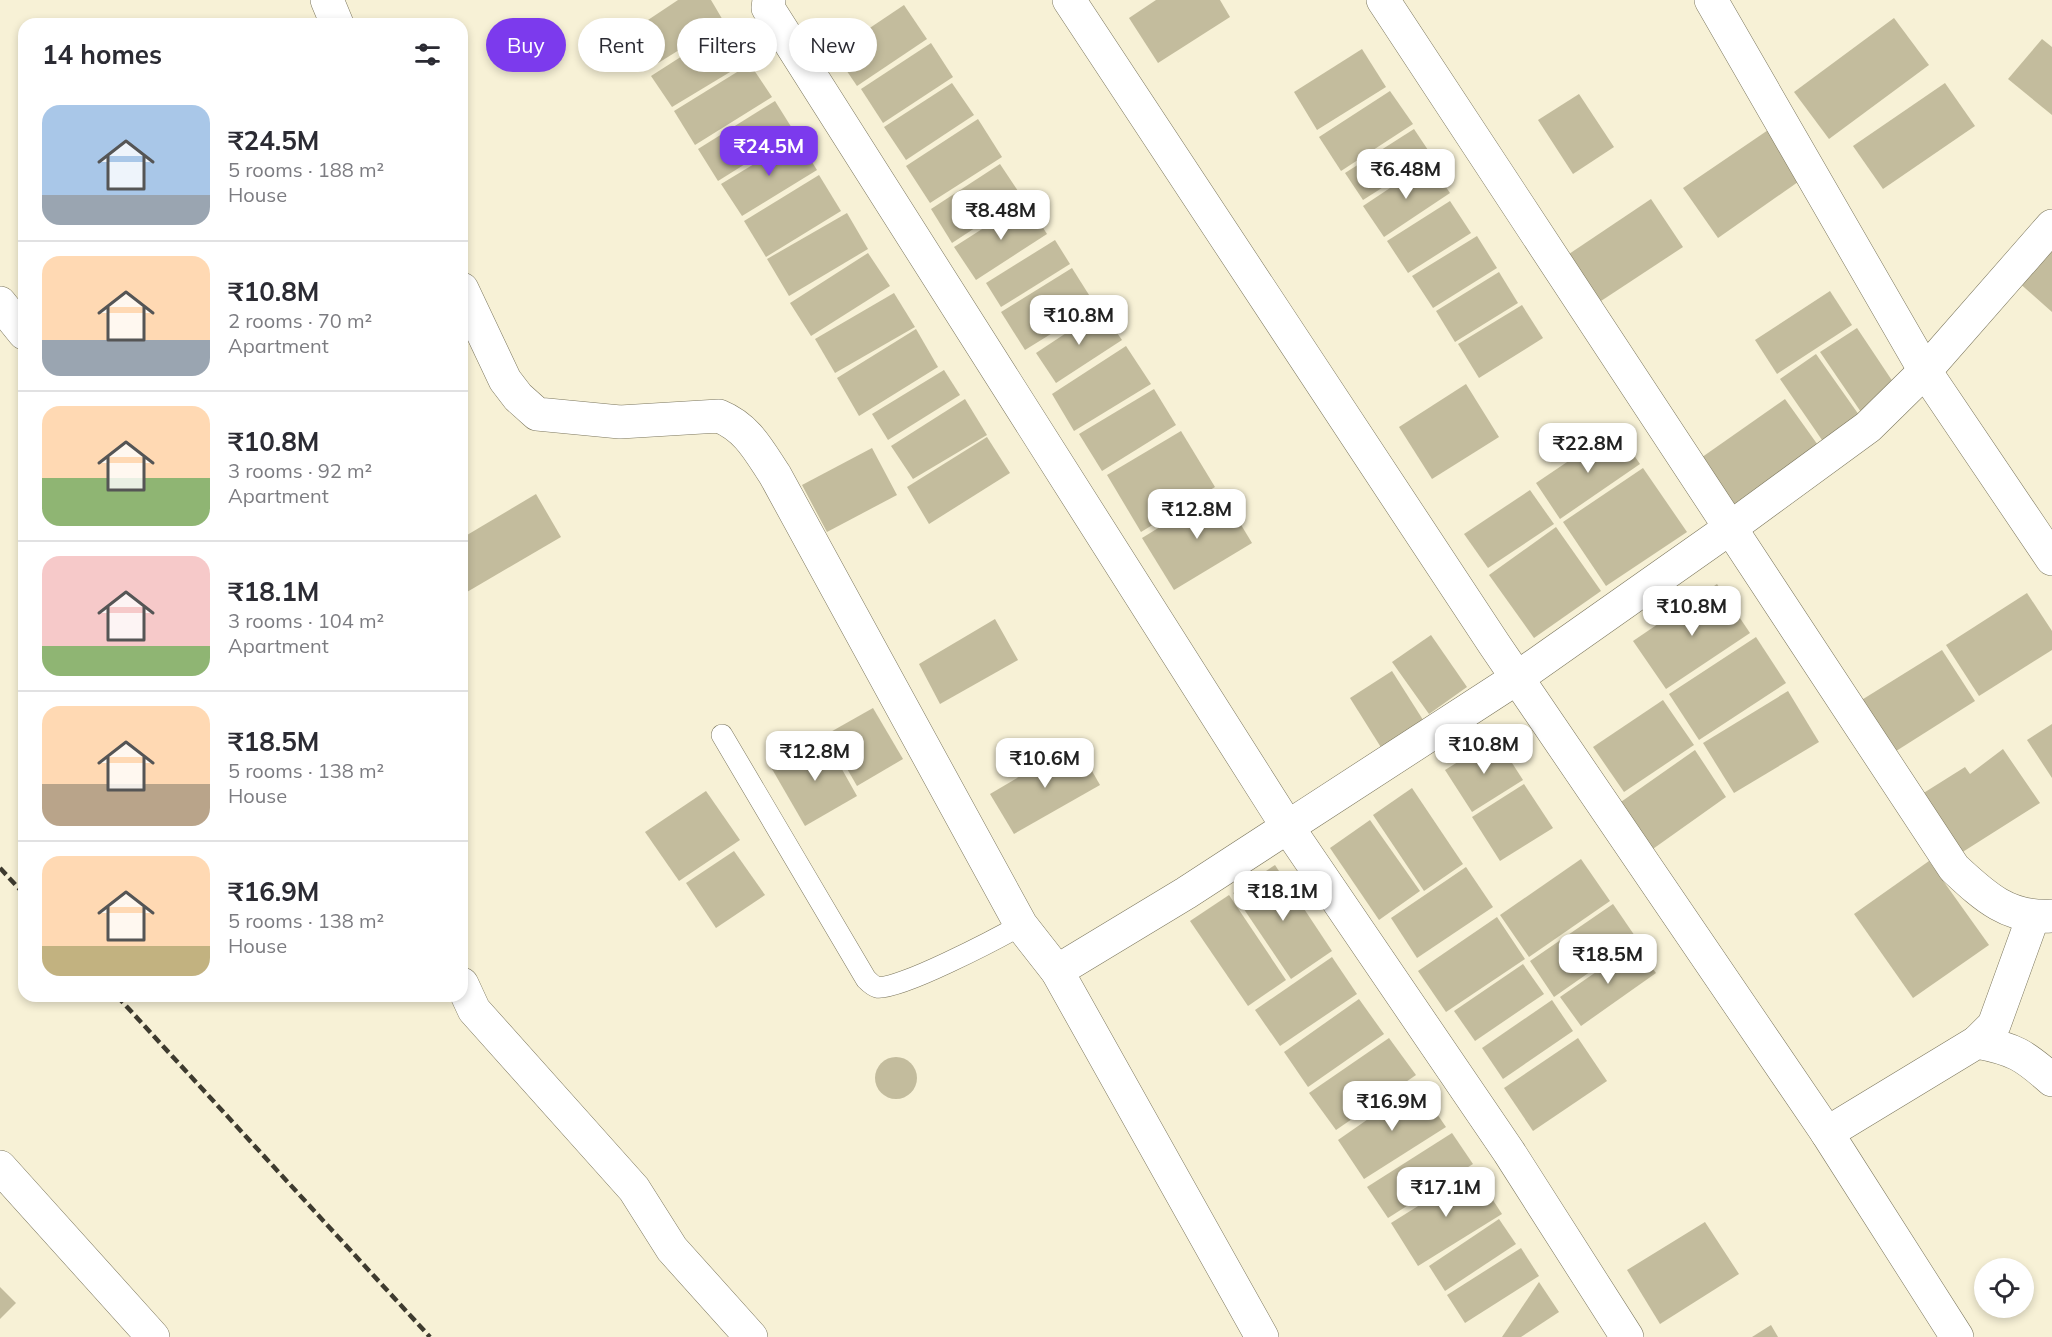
<!DOCTYPE html>
<meta charset="utf-8">
<style>
body{margin:0;font-family:Mulish,sans-serif;background:#f2f2f3;color:#2b2b33;height:100vh;display:flex;flex-direction:column;font-size:22px;white-space:nowrap}
*{box-sizing:border-box;margin:0}
p{font-size:20px;color:#7c7c81}
.icon{flex:none;width:33px;height:33px;fill:none;stroke:currentColor;stroke-width:2;stroke-linecap:round;stroke-linejoin:round}
.map{position:relative;flex:1;overflow:hidden}
.sheet{position:absolute;left:18px;top:18px;width:450px;height:984px;display:flex;flex-direction:column;background:#fff;border-radius:18px;box-shadow:0 3px 9px #0003}
.sheet>*{flex:none}
.hud{position:absolute;left:486px;top:18px;width:570px;height:54px;display:flex;gap:12px}
.controls{position:absolute;left:1974px;top:1258px;display:grid;gap:12px}
.controls a{display:grid;place-items:center;width:60px;height:60px;border-radius:50%;background:#fff;box-shadow:0 3px 9px #0003;font-size:30px}
.price{position:absolute;translate:-50% -51px;padding:0 14px;border-radius:12px;background:#fff;color:#222;font-size:20px;line-height:39px;filter:drop-shadow(0 2px 3px #0008)}
.price::after{content:'';position:absolute;left:50%;top:36px;width:18px;height:14px;margin-left:-9px;background:inherit;clip-path:polygon(0 0,100% 0,50% 100%)}
.price.on{background:#7c3aed;color:#fff}
ul{padding:0;list-style:none}
li{display:flex;align-items:center;gap:18px;height:150px;padding:0 24px}
li+li{border-top:2px solid #e1e1e2}
li span{display:grid;place-items:center;flex:none;width:168px;height:120px;border-radius:18px;color:#555}
li>.icon{margin-inline-start:auto}
span .icon{width:72px;height:72px;fill:#fffc;stroke-width:1}
li b{font-size:26px}
h2{display:flex;justify-content:space-between;align-items:center;height:72px;padding:0 24px;font-size:26px}
.tag{padding:0 21px;border-radius:27px;background:#fff;box-shadow:0 3px 9px #0003;font-size:21px;line-height:54px}
.tag.on{background:#7c3aed;color:#fff}
.map>svg:first-child{display:block}
</style>
<div class="map">
<svg width="2052" height="1337" viewBox="0 0 2052 1337">
<rect width="100%" height="100%" fill="#f7f1d6"/>
<!-- building -->
<g fill="#c3bc9d">
<path d="M678 0H711L724 22 647 70 624 36Z"/>
<path d="M1156 0H1220L1230 17 1158 63 1129 18Z"/>
<path d="M904 5 927 39 857 86 834 52Z"/>
<path d="M1894 18 1929 65 1829 139 1794 92Z"/>
<path d="M729 26 750 60 672 107 651 76Z"/>
<path d="M2042 39 2052 47V115L2008 79Z"/>
<path d="M931 43 953 77 883 123 861 89Z"/>
<path d="M1362 49 1386 87 1317 130 1294 92Z"/>
<path d="M750 64 772 97 695 145 674 111Z"/>
<path d="M952 83 974 115 906 160 884 127Z"/>
<path d="M1945 83 1975 126 1883 189 1853 146Z"/>
<path d="M1390 91 1413 124 1341 171 1319 137Z"/>
<path d="M1579 94 1614 147 1573 174 1538 120Z"/>
<path d="M775 101 795 133 718 181 698 149Z"/>
<path d="M978 119 1002 157 930 203 906 166Z"/>
<path d="M1774 126 1808 175 1718 238 1683 188Z"/>
<path d="M1414 129 1432 156 1363 200 1345 173Z"/>
<path d="M797 138 817 170 742 216 721 184Z"/>
<path d="M1429 162 1450 193 1384 237 1363 206Z"/>
<path d="M1000 164 1022 197 952 243 931 209Z"/>
<path d="M819 175 841 211 766 257 744 221Z"/>
<path d="M1651 199 1683 247 1601 301 1569 254Z"/>
<path d="M1026 201 1047 234 976 280 954 247Z"/>
<path d="M1450 201 1471 233 1408 273 1387 241Z"/>
<path d="M847 213 868 249 789 296 767 259Z"/>
<path d="M1477 236 1497 268 1433 308 1412 276Z"/>
<path d="M1055 240 1070 264 1001 307 986 283Z"/>
<path d="M2052 241V312L2017 281Z"/>
<path d="M868 253 890 286 811 336 790 303Z"/>
<path d="M1072 268 1096 306 1025 350 1001 312Z"/>
<path d="M1499 272 1518 303 1455 342 1436 311Z"/>
<path d="M1830 291 1852 325 1777 374 1755 340Z"/>
<path d="M894 293 915 327 835 373 815 339Z"/>
<path d="M1522 305 1543 338 1479 378 1458 344Z"/>
<path d="M1101 310 1122 340 1056 383 1036 353Z"/>
<path d="M1857 328 1897 388 1861 412 1820 352Z"/>
<path d="M916 329 938 367 859 416 837 378Z"/>
<path d="M1126 346 1151 384 1074 431 1052 394Z"/>
<path d="M1816 354 1859 415 1822 440 1780 379Z"/>
<path d="M944 370 960 395 888 440 872 414Z"/>
<path d="M1466 384 1499 437 1432 479 1399 427Z"/>
<path d="M1154 389 1176 425 1102 471 1079 434Z"/>
<path d="M965 399 987 435 913 479 891 446Z"/>
<path d="M1785 399 1820 448 1733 509 1698 460Z"/>
<path d="M1616 429 1640 464 1560 519 1536 483Z"/>
<path d="M1181 431 1215 487 1141 532 1107 475Z"/>
<path d="M987 437 1010 473 929 524 907 487Z"/>
<path d="M872 448 897 495 827 532 802 485Z"/>
<path d="M1643 468 1687 532 1606 586 1563 522Z"/>
<path d="M1220 490 1252 543 1174 590 1142 538Z"/>
<path d="M1530 490 1554 524 1488 568 1464 534Z"/>
<path d="M536 494 561 537 467 592 462 583V538Z"/>
<path d="M1556 527 1601 591 1534 638 1489 575Z"/>
<path d="M1717 584 1750 633 1666 689 1633 641Z"/>
<path d="M2027 593 2052 631V650L1979 696 1946 645Z"/>
<path d="M995 619 1018 660 940 704 919 664Z"/>
<path d="M1431 635 1467 687 1429 714 1392 662Z"/>
<path d="M1756 637 1786 683 1699 740 1669 694Z"/>
<path d="M1942 650 1975 701 1893 753 1860 701Z"/>
<path d="M1392 671 1425 723 1382 749 1350 698Z"/>
<path d="M1788 691 1819 742 1734 793 1703 743Z"/>
<path d="M1663 700 1694 745 1624 792 1593 747Z"/>
<path d="M873 708 903 759 857 786 827 734Z"/>
<path d="M2052 724V778L2027 740Z"/>
<path d="M1496 738 1523 780 1472 812 1445 770Z"/>
<path d="M825 739 857 796 805 826 772 769Z"/>
<path d="M1076 743 1100 785 1014 834 990 794Z"/>
<path d="M2003 749 2040 803 1961 853 1922 794 1965 767 1970 774Z"/>
<path d="M1695 750 1726 797 1650 851 1618 804Z"/>
<path d="M1524 784 1553 828 1500 861 1472 817Z"/>
<path d="M1412 788 1463 864 1424 891 1373 815Z"/>
<path d="M706 791 740 840 679 881 645 832Z"/>
<path d="M1370 820 1420 891 1379 920 1330 848Z"/>
<path d="M734 851 765 895 716 928 686 883Z"/>
<path d="M1581 859 1610 901 1529 957 1500 915Z"/>
<path d="M1929 861 1989 945 1913 998 1854 914Z"/>
<path d="M1275 865 1332 951 1291 979 1233 893Z"/>
<path d="M1466 867 1493 907 1417 958 1391 918Z"/>
<path d="M1229 895 1286 980 1248 1006 1190 921Z"/>
<path d="M1613 904 1637 939 1554 997 1530 961Z"/>
<path d="M1497 917 1525 959 1446 1012 1418 971Z"/>
<path d="M1635 945 1656 973 1581 1026 1560 997Z"/>
<path d="M1332 957 1357 994 1280 1046 1255 1010Z"/>
<path d="M1523 964 1544 994 1475 1041 1454 1011Z"/>
<path d="M1359 999 1384 1034 1308 1087 1284 1052Z"/>
<path d="M1552 1000 1573 1031 1503 1079 1482 1048Z"/>
<path d="M1389 1038 1416 1075 1336 1130 1309 1093Z"/>
<path d="M1578 1038 1607 1081 1533 1131 1504 1088Z"/>
<circle cx="896" cy="1078" r="21"/>
<path d="M1417 1085 1446 1127 1364 1179 1338 1140Z"/>
<path d="M1452 1133 1473 1164 1388 1218 1367 1187Z"/>
<path d="M1474 1171 1502 1214 1418 1266 1391 1223Z"/>
<path d="M1499 1219 1516 1244 1445 1291 1429 1266Z"/>
<path d="M1705 1222 1739 1274 1660 1324 1627 1270Z"/>
<path d="M1521 1248 1539 1276 1465 1323 1447 1295Z"/>
<path d="M1539 1282 1559 1312 1521 1337H1502Z"/>
<path d="M0 1287 16 1303 0 1319Z"/>
<path d="M1771 1325 1778 1337H1752Z"/>
</g>
<g fill="none" stroke-linecap="round" stroke-linejoin="round">
<defs>
<path id="lane" d="M722 735 866 979C869 982 873 986 877 987 896 992 1000 937 1021 925"/>
<g id="street">
<path d="M327 0 337 24"/>
<path d="M769 0 768 8 1287 826 1509 1152 1627 1337"/>
<path d="M1069 0 1494 644 1827 1133 1957 1337"/>
<path d="M1383 0 1954 868C1984 896 2008 919 2052 916"/>
<path d="M1711 0 1925 371 2052 559"/>
<path d="M462 289 505 380 518 397 537 414 620 422 719 416C748 428 759 451 775 475L1021 925 1057 971 1262 1337"/>
<path d="M0 303 24 333"/>
<path d="M1057 971 1186 893 1517 678 1730 528 1868 427 1925 371 2052 226"/>
<path d="M462 984 474 1010 634 1189 672 1249 751 1337"/>
<path d="M1977 1042 1994 1025 2033 917"/>
<path d="M1827 1133 1977 1042C2014 1049 2024 1055 2052 1080"/>
<path d="M0 1167 153 1337"/>
</g>
</defs>
<!-- lane casing -->
<use href="#lane" stroke="#7c775e" stroke-width="22"/>
<!-- street casing -->
<use href="#street" stroke="#7c775e" stroke-width="34"/>
<!-- lane -->
<use href="#lane" stroke="#fff" stroke-width="21"/>
<!-- street -->
<use href="#street" stroke="#fff" stroke-width="33"/>
<!-- rail -->
<g stroke="#3e3b2f" stroke-width="4.5" stroke-dasharray="9 4.5" stroke-linecap="butt">
<path d="M0 868 24 894"/>
<path d="M117 996 430 1337"/>
</g>
</g>
</svg>
<div class="controls">
<a><svg class="icon" aria-label="locate" viewBox="0 0 24 24"><circle cx="12" cy="12" r="6"/><path d="M12 2v4M12 18v4M2 12h4M18 12h4"/></svg></a>
</div>
<b class="price on" style="left:769px;top:177px">₹24.5M</b>
<b class="price" style="left:1406px;top:200px">₹6.48M</b>
<b class="price" style="left:1001px;top:241px">₹8.48M</b>
<b class="price" style="left:1079px;top:346px">₹10.8M</b>
<b class="price" style="left:1588px;top:474px">₹22.8M</b>
<b class="price" style="left:1197px;top:540px">₹12.8M</b>
<b class="price" style="left:1692px;top:637px">₹10.8M</b>
<b class="price" style="left:1484px;top:775px">₹10.8M</b>
<b class="price" style="left:815px;top:782px">₹12.8M</b>
<b class="price" style="left:1045px;top:789px">₹10.6M</b>
<b class="price" style="left:1283px;top:922px">₹18.1M</b>
<b class="price" style="left:1608px;top:985px">₹18.5M</b>
<b class="price" style="left:1392px;top:1132px">₹16.9M</b>
<b class="price" style="left:1446px;top:1218px">₹17.1M</b>
<div class="hud">
<a class="tag on">Buy</a>
<a class="tag">Rent</a>
<a class="tag">Filters</a>
<a class="tag">New</a>
</div>
<section class="sheet">
<h2>14 homes<svg class="icon" aria-label="filters" viewBox="0 0 24 24"><path d="M4 7h16M4 17h16"/><circle cx="9" cy="7" r="2"/><circle cx="15" cy="17" r="2"/></svg></h2>
<ul>
<li><span style="background:linear-gradient(#a9c7e8 75%,#9aa5b1 0)"><svg class="icon" aria-label="home" viewBox="0 0 24 24"><path d="M3 11l9-7 9 7M6 9v11h12V9"/></svg></span><div><b>₹24.5M</b><p>5 rooms · 188 m²</p><p>House</p></div></li>
<li><span style="background:linear-gradient(#ffd9b3 70%,#9aa5b1 0)"><svg class="icon" aria-label="home" viewBox="0 0 24 24"><path d="M3 11l9-7 9 7M6 9v11h12V9"/></svg></span><div><b>₹10.8M</b><p>2 rooms · 70 m²</p><p>Apartment</p></div></li>
<li><span style="background:linear-gradient(#ffd9b3 60%,#8fb573 0)"><svg class="icon" aria-label="home" viewBox="0 0 24 24"><path d="M3 11l9-7 9 7M6 9v11h12V9"/></svg></span><div><b>₹10.8M</b><p>3 rooms · 92 m²</p><p>Apartment</p></div></li>
<li><span style="background:linear-gradient(#f6c9c9 75%,#8fb573 0)"><svg class="icon" aria-label="home" viewBox="0 0 24 24"><path d="M3 11l9-7 9 7M6 9v11h12V9"/></svg></span><div><b>₹18.1M</b><p>3 rooms · 104 m²</p><p>Apartment</p></div></li>
<li><span style="background:linear-gradient(#ffd9b3 65%,#b9a48a 0)"><svg class="icon" aria-label="home" viewBox="0 0 24 24"><path d="M3 11l9-7 9 7M6 9v11h12V9"/></svg></span><div><b>₹18.5M</b><p>5 rooms · 138 m²</p><p>House</p></div></li>
<li><span style="background:linear-gradient(#ffd9b3 75%,#c2b280 0)"><svg class="icon" aria-label="home" viewBox="0 0 24 24"><path d="M3 11l9-7 9 7M6 9v11h12V9"/></svg></span><div><b>₹16.9M</b><p>5 rooms · 138 m²</p><p>House</p></div></li>
</ul>
</section>
</div>
